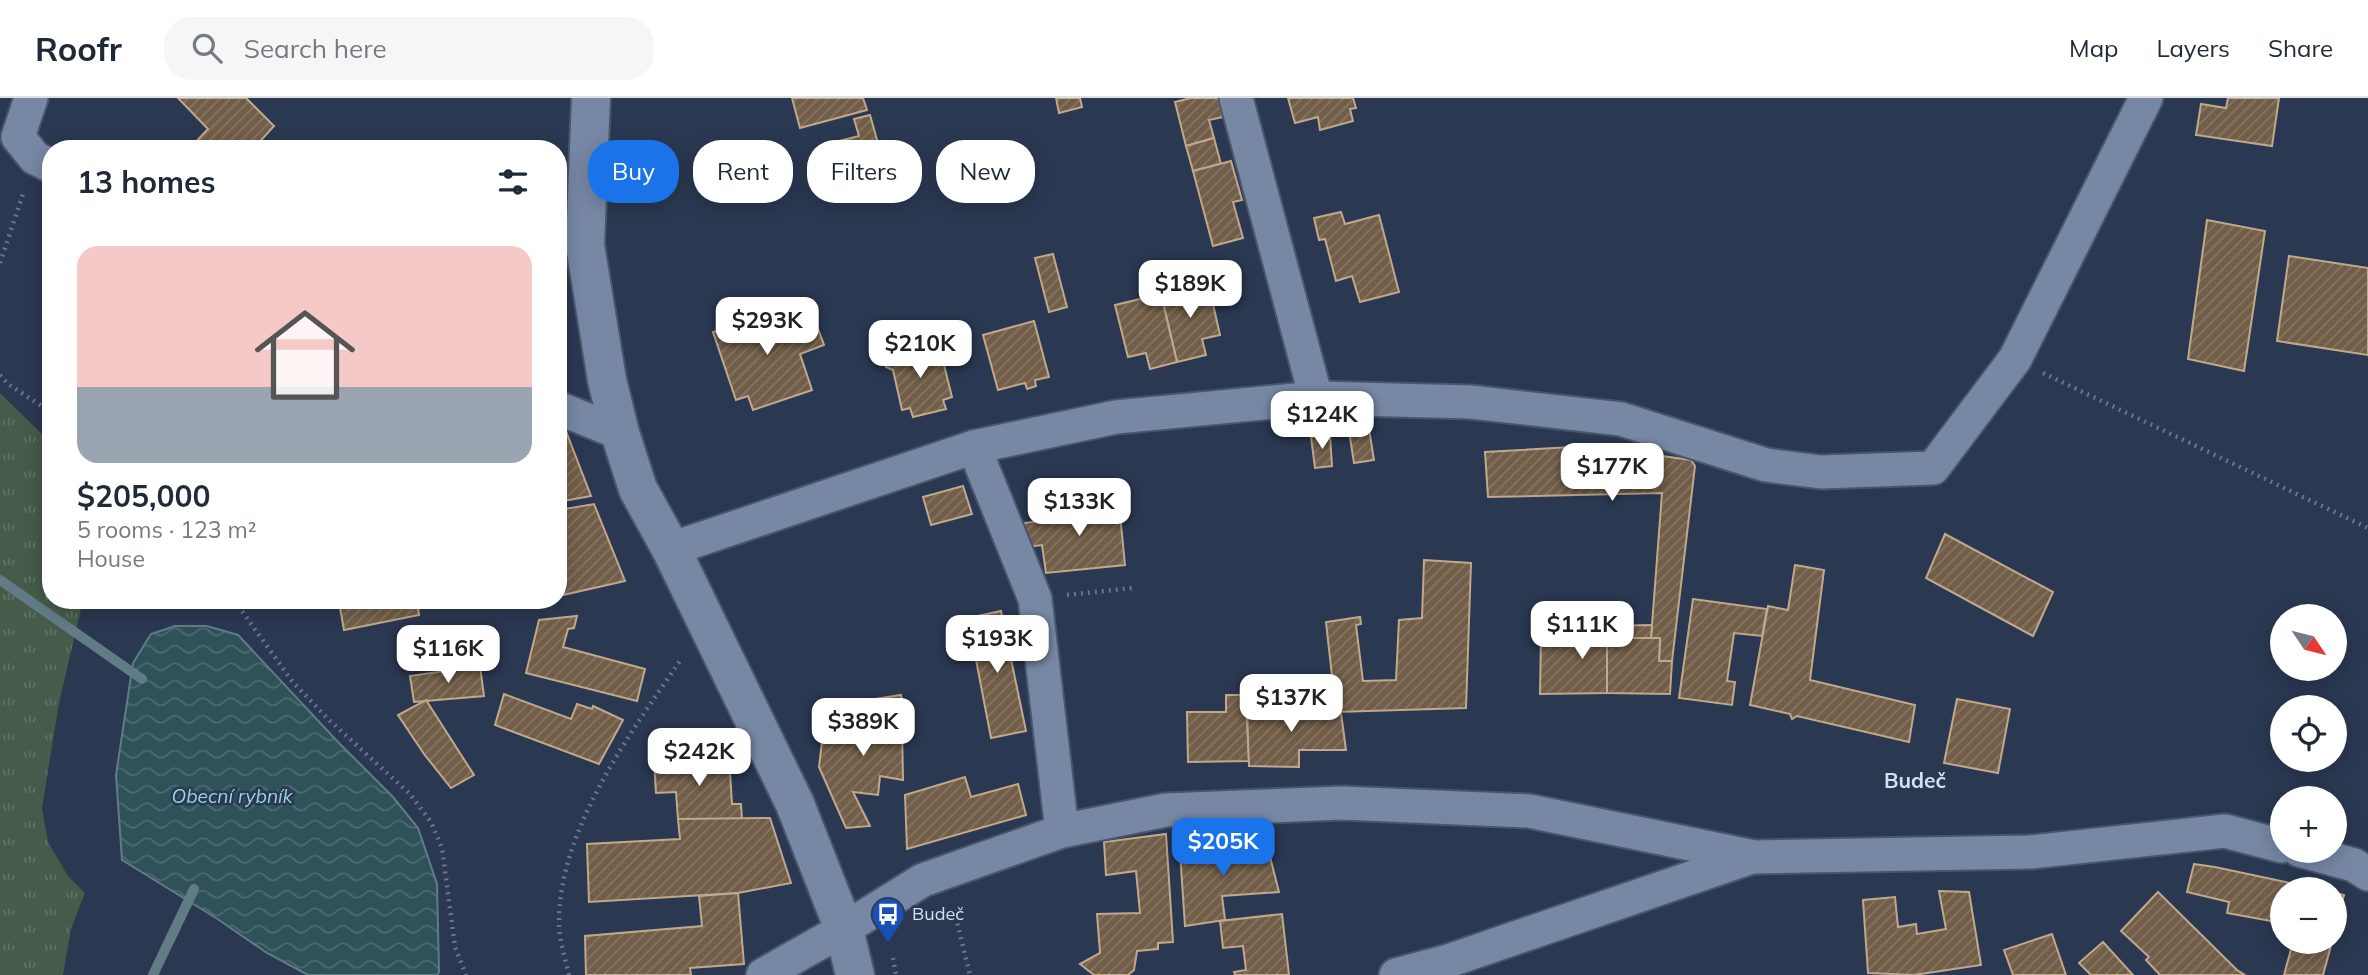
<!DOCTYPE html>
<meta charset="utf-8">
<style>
body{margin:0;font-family:Mulish,sans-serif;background:#f6f6f7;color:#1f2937;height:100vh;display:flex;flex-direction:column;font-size:26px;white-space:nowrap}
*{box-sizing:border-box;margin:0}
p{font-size:23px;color:#747a83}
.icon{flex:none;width:38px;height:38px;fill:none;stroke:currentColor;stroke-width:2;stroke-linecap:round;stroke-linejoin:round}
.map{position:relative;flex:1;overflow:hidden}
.drawer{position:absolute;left:42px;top:42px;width:525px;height:469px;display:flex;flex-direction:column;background:#fff;border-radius:28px;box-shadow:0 4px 18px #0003}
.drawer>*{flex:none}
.top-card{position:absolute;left:588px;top:42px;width:665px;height:63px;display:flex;gap:14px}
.needle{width:46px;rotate:125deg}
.fabs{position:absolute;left:2270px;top:506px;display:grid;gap:14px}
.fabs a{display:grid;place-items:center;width:77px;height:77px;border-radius:50%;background:#fff;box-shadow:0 4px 18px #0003;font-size:35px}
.price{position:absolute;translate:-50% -60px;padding:0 16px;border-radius:14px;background:#fff;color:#222;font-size:23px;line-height:46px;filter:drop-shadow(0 2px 4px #0008)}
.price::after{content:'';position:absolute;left:50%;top:42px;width:21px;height:16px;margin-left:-10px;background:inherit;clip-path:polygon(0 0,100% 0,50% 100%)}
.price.active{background:#1a73e8;color:#fff}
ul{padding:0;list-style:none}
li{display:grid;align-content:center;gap:14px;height:371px;padding:0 35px}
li+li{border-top:2px solid #e0e1e3}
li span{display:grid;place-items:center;height:217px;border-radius:21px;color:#555}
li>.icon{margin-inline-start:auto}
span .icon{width:126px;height:126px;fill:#fffc;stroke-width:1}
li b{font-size:30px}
h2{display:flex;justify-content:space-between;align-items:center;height:84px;padding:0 35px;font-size:30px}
.pill{padding:0 24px;border-radius:28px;background:#fff;box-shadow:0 4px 18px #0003;font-size:24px;line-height:63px}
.pill.active{background:#1a73e8;color:#fff}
header{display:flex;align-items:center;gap:42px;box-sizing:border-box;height:98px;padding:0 35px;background:#fff;border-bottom:2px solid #e0e1e3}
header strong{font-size:33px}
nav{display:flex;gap:38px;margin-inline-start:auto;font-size:24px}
.search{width:490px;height:63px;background:#f6f6f7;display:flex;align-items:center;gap:18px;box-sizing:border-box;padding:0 24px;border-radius:28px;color:#747a83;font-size:26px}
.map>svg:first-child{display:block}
</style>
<header>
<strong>Roofr</strong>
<div class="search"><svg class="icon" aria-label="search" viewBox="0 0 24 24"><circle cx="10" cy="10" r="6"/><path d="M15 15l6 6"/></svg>Search here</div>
<nav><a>Map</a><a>Layers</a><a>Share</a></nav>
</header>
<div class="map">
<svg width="2368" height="877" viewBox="0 0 2368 877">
<defs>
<pattern id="grass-tufts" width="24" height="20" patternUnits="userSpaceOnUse" patternTransform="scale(1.75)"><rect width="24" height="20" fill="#465b49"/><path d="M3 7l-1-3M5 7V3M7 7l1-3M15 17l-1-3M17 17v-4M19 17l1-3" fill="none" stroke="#607264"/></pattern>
<pattern id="water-waves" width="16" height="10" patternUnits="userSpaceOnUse" patternTransform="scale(1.75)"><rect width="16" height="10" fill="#2f5159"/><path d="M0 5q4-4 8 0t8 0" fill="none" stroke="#4c6a71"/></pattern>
<pattern id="building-hatch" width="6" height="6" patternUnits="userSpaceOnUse" patternTransform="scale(1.75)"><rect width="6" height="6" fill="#725e48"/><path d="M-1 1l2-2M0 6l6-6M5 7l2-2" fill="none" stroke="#857563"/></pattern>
</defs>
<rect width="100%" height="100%" fill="#2a3851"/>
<!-- grass -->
<path fill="url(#grass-tufts)" d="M0 295 51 345V502H83L59 605 42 710 48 744 68 778 85 795 71 831 63 877H0Z"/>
<!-- water -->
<path fill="url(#water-waves)" stroke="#617c86" stroke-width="2" d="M175 528H207L238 537 338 644 393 699 418 730 437 786 439 874 437 877H308L267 855 216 820 122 762 116 677 133 565 151 536Z"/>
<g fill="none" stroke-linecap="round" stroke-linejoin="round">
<!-- stream -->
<g stroke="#617c86" stroke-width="10">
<path d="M0 482 142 581"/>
<path d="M153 877 194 791"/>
</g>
</g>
<!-- building -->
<g fill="url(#building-hatch)" stroke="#c1a88c" stroke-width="2">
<path d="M178 0H246L274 28 253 51H189L208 31Z"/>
<path d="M792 0H863L867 12 800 30Z"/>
<path d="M1056 0H1080L1082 9 1059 15Z"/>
<path d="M1191 0H1218L1223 19 1209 22 1214 40 1186 48 1175 4Z"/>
<path d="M1288 0H1353L1356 10 1350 11 1353 23 1320 32 1318 19 1295 25Z"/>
<path d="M2228 0H2279L2272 48 2196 37 2201 6 2226 10Z"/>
<path d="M870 17 881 56 845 64 839 43 859 38 854 21Z"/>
<path d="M1214 40 1221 66 1193 73 1186 48Z"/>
<path d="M1231 63 1242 102 1233 104 1243 140 1213 148 1193 73Z"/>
<path d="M1341 114 1345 126 1379 117 1399 194 1360 204 1352 178 1336 183 1325 141 1319 142 1314 120Z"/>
<path d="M2207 122 2265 133 2244 273 2188 261Z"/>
<path d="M1053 156 1067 209 1049 214 1035 160Z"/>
<path d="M2289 158 2368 170V257L2277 243Z"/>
<path d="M1208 184 1220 237 1202 241 1206 257 1177 264 1161 196Z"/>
<path d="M1161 196 1177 264 1150 271 1146 255 1128 259 1115 207Z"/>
<path d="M790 207 799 237 818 231 824 247 800 256 812 292 753 312 748 298 736 302 713 234Z"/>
<path d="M1034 223 1049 279 1035 282 1036 288 1027 291 1025 285 998 292 983 237Z"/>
<path d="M939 247 952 299 943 302 946 311 913 319 910 310 902 312 893 272 886 269 884 260 888 254 896 252 903 256Z"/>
<path d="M558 325 564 328 591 398 558 404Z"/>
<path d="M1369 331 1374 362 1354 365 1349 333Z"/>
<path d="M1330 336 1332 368 1315 370 1311 339Z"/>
<path d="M1589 348 1691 362 1695 368 1672 563H1659L1660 540H1651L1662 395 1488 399 1485 354Z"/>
<path d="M963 388 972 416 931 427 923 399Z"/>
<path d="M594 406 625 483 563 497 558 482V412Z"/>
<path d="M1119 406 1125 467 1046 475 1042 447 1027 449 1024 425 1040 423 1039 414Z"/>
<path d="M1945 436 2053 494 2033 538 1926 480Z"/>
<path d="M1424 462 1471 465 1466 610 1336 614 1326 524 1360 519 1361 526 1356 527 1363 583 1396 582 1399 522 1422 520Z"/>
<path d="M1795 467 1824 472 1810 582 1915 607 1909 644 1797 618 1792 621 1790 616 1750 607 1768 508 1788 512Z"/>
<path d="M1693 501 1767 511 1762 538 1734 535 1727 583 1735 584 1732 607 1679 600Z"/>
<path d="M350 502H417L419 517 344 532 339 504Z"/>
<path d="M1001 513 1026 633 991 640 968 520Z"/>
<path d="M577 518 574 530 568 531 563 549 645 571 637 603 526 575 539 522Z"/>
<path d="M1652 527 1651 540H1607V595L1540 596 1541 541 1597 540V528Z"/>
<path d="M1607 540H1660L1659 563H1672L1670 596 1607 595Z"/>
<path d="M480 568 484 598 414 604 410 578Z"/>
<path d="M504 596 571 621 577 606 592 611 593 608 623 622 599 666 495 627Z"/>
<path d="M901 597 906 629H902L903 682 880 678 878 697 853 694 870 728 846 730 819 669 824 627 870 633 868 602Z"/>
<path d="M1226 597H1246L1249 663 1188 664 1187 614H1226Z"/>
<path d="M1957 601 2010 611 1998 675 1944 665Z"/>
<path d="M426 602 474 677 451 690 424 656 398 617Z"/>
<path d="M1279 602H1304V615H1341L1346 652H1299V669L1249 668 1247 614 1279 613Z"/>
<path d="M729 659 732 706H741L742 722 678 721 676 694 656 695 654 662Z"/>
<path d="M965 679 971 699 1018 686 1026 717 907 751 905 697Z"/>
<path d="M770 720 791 785 738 795 589 804 587 746 680 741 678 721Z"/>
<path d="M1166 736 1173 844 1158 845V851L1137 853 1134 872 1128 877H1094L1080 866 1100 855 1097 816 1140 815 1136 773 1106 777 1104 744Z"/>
<path d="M1266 743 1279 794 1222 798 1225 822 1185 828 1180 754Z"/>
<path d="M2194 766 2215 769 2318 791H2282V825L2227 815 2229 804 2187 794Z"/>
<path d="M1939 793 1969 794 1981 867 1914 877 1868 875 1863 802 1895 799 1898 829 1916 826 1917 836 1946 831Z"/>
<path d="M2158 794 2237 872 2245 877H2160L2146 862 2149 859 2121 833Z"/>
<path d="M738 795 744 866 690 870 691 877H586L585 838 702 828 699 798Z"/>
<path d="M2334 795 2344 797 2334 833Z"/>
<path d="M1282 816 1289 877H1235L1234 874 1246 872 1243 848 1223 850 1220 823Z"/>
<path d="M2052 836 2066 877H2013L2004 852Z"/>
<path d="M2103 844 2133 877H2091L2079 865Z"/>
<path d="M2293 844H2332L2323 877H2284Z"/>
</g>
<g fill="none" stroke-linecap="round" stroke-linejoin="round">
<defs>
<g id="minor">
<path d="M31 0 18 39 35 60 51 68"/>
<path d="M1236 0 1316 300"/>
<path d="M558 310 620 335"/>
<path d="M974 349 1035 501 1062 733"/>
<path d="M671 451 974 349 1116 319 1316 300 1471 304 1621 321 1766 367 1821 374 1933 370 2015 261 2146 0"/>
<path d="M2299 752 2354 767 2368 776"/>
<path d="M763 877 844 831 923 782 1062 733 1166 712 1342 705 1529 713 1754 759 2030 754 2225 733 2282 748"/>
<path d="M1396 877 1445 864 1752 759"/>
</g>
<path id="tertiary" d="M591 0 585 147 607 282 620 335 638 391 671 451 795 706 844 831 855 877"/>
</defs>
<!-- minor casing -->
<use href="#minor" stroke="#49556a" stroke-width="37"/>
<!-- tertiary casing -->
<use href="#tertiary" stroke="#49556a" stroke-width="42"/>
<!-- path -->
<g stroke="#69758b" stroke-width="4.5" stroke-dasharray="2 5" stroke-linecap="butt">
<path d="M0 165 24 93"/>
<path d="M2043 275 2368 430"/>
<path d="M0 277 8 286 51 314"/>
<path d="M1067 497 1133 490"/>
<path d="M234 502 292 583 328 621 410 696 431 724 442 750 455 849 466 877"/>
<path d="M954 812 970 877"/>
<path d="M893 860 896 877"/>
<path d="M569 877C565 860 559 841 559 824 559 732 630 635 680 563"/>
</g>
<!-- minor -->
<use href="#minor" stroke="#7788a5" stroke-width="33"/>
<!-- tertiary -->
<use href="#tertiary" stroke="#7788a5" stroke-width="38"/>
</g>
<!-- icons -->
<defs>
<symbol id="bus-pin" viewBox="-11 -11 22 30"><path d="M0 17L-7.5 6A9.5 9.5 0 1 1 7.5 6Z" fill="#1a4fb4" stroke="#2a3851"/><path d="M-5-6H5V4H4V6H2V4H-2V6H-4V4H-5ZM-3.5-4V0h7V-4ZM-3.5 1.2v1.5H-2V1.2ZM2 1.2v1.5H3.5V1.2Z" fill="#fff"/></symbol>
</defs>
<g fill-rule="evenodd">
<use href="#bus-pin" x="869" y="797" width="38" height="52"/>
</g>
<g text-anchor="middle" stroke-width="5" stroke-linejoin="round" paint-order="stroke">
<!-- poi labels -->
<g font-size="18" fill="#d6dfef" stroke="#2a3851" text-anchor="start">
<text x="912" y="822">Budeč</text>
</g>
<!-- water labels -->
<g font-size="19" font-style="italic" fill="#92d6e5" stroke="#2a3851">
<text x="232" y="705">Obecní rybník</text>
</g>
<!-- quarter labels -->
<g font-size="21" font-weight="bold" fill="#d6dfef" stroke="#2a3851">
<text x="1915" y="690">Budeč</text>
</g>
</g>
</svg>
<div class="fabs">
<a><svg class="needle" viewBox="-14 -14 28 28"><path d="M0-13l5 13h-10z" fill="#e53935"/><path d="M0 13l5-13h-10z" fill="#747a83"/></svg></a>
<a><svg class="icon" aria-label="locate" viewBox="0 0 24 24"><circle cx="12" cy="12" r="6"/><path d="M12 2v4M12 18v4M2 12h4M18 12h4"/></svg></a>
<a>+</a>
<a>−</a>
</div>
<b class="price" style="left:1190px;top:222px">$189K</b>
<b class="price" style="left:767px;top:259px">$293K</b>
<b class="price" style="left:920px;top:282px">$210K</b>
<b class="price" style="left:1322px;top:353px">$124K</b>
<b class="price" style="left:1612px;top:405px">$177K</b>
<b class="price" style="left:1079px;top:440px">$133K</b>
<b class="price" style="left:1582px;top:563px">$111K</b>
<b class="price" style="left:997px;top:577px">$193K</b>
<b class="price" style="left:448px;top:587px">$116K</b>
<b class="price" style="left:1291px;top:636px">$137K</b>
<b class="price" style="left:863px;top:660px">$389K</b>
<b class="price" style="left:699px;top:690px">$242K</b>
<b class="price active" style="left:1223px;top:780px">$205K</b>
<div class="top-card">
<a class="pill active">Buy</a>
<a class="pill">Rent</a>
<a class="pill">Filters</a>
<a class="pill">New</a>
</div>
<section class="drawer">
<h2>13 homes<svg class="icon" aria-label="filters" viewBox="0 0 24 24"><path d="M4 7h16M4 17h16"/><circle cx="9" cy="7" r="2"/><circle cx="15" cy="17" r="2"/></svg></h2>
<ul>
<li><span style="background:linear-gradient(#f6c9c9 65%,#9aa5b1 0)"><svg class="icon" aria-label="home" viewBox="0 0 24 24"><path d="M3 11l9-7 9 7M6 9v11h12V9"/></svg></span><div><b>$205,000</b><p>5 rooms · 123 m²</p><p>House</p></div></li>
</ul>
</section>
</div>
